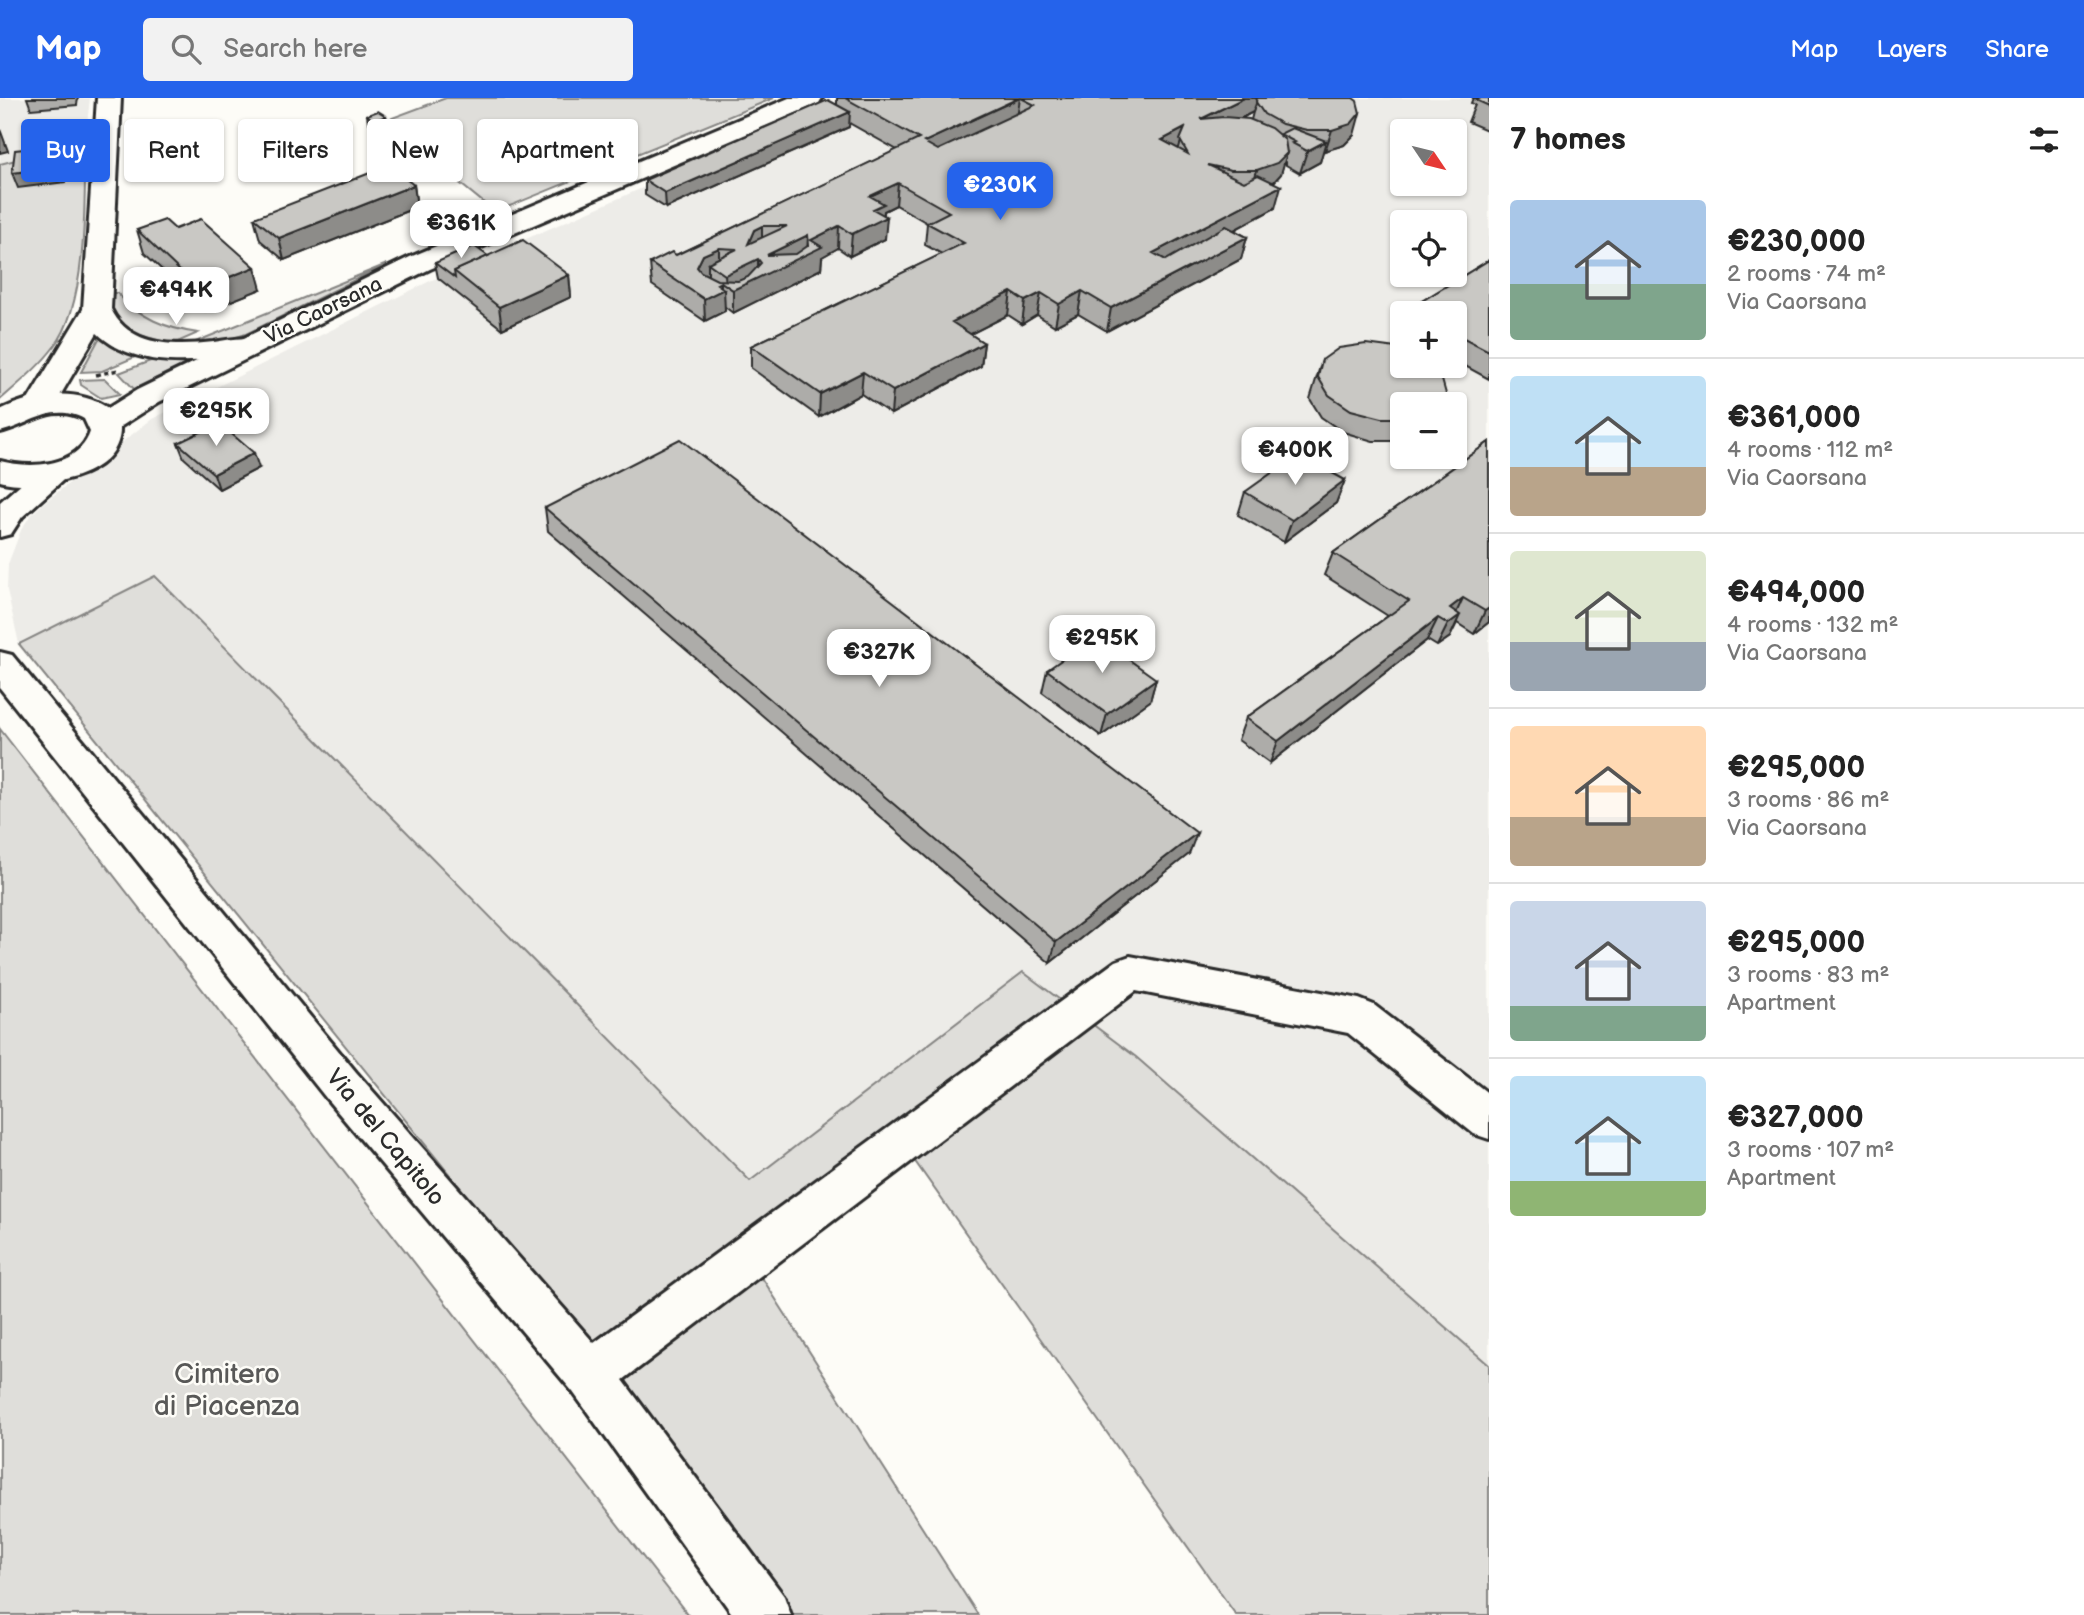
<!DOCTYPE html>
<meta charset="utf-8">
<style>
body{margin:0;font-family:"Balsamiq Sans",sans-serif;background:#f2f2f2;color:#222;height:100vh;display:flex;flex-direction:column;font-size:26px;white-space:nowrap}
*{box-sizing:border-box;margin:0}
p{font-size:23px;color:#767676}
.icon{flex:none;width:38px;height:38px;fill:none;stroke:currentColor;stroke-width:2;stroke-linecap:round;stroke-linejoin:round}
.map{position:relative;flex:1;overflow:hidden}
.sheet{display:flex;flex-direction:column;background:#fff;width:595px}
.sheet>*{flex:none}
.hud{position:absolute;left:21px;top:21px;width:665px;height:63px;display:flex;gap:14px}
.needle{width:46px;rotate:125deg}
.fabs{position:absolute;left:1390px;top:21px;display:grid;gap:14px}
.fabs a{display:grid;place-items:center;width:77px;height:77px;border-radius:7px;background:#fff;box-shadow:0 2px 5px #0004;font-size:35px}
.price{position:absolute;translate:-50% -60px;padding:0 16px;border-radius:14px;background:#fff;color:#222;font-size:23px;line-height:46px;filter:drop-shadow(0 2px 4px #0008)}
.price::after{content:'';position:absolute;left:50%;top:42px;width:21px;height:16px;margin-left:-10px;background:inherit;clip-path:polygon(0 0,100% 0,50% 100%)}
.price.selected{background:#2563eb;color:#fff}
ul{padding:0;list-style:none}
li{display:flex;align-items:center;gap:21px;height:175px;padding:0 21px}
li+li{border-top:2px solid #e0e0e0}
li span{display:grid;place-items:center;flex:none;width:196px;height:140px;border-radius:7px;color:#555}
li>.icon{margin-inline-start:auto}
span .icon{width:84px;height:84px;fill:#fffc;stroke-width:1}
li b{font-size:30px}
h2{display:flex;justify-content:space-between;align-items:center;height:84px;padding:0 21px;font-size:30px}
.chip{padding:0 24px;border-radius:7px;background:#fff;box-shadow:0 2px 5px #0004;font-size:24px;line-height:63px}
.chip.selected{background:#2563eb;color:#fff}
header{display:flex;align-items:center;gap:42px;box-sizing:border-box;height:98px;padding:0 35px;background:#2563eb;color:#fff}
header strong{font-size:33px}
nav{display:flex;gap:38px;margin-inline-start:auto;font-size:24px}
.search{width:490px;height:63px;background:#f2f2f2;display:flex;align-items:center;gap:18px;box-sizing:border-box;padding:0 24px;border-radius:7px;color:#767676;font-size:26px}
main{display:flex;flex:1;min-height:0}
.map>svg:first-child{display:block}
</style>
<header>
<strong>Map</strong>
<div class="search"><svg class="icon" aria-label="search" viewBox="0 0 24 24"><circle cx="10" cy="10" r="6"/><path d="M15 15l6 6"/></svg>Search here</div>
<nav><a>Map</a><a>Layers</a><a>Share</a></nav>
</header>
<main>
<div class="map">
<svg width="1489" height="1517" viewBox="0 0 1489 1517">
<rect width="100%" height="100%" fill="#fdfcf7"/>
<filter id="ink" filterUnits="userSpaceOnUse"><feTurbulence type="fractalNoise" baseFrequency=".0143" numOctaves="2"/><feDisplacementMap in="SourceGraphic" scale="14" xChannelSelector="R" yChannelSelector="G"/><feConvolveMatrix kernelMatrix="1 2 1 2 8 2 1 2 1" color-interpolation-filters="sRGB"/></filter>
<g filter="url(#ink)">
<!-- built -->
<g fill="#edece8" fill-rule="evenodd">
<path d="M0 0H90L85 44 0 66Z"/>
<path d="M848 0H1489V1281L1024 874 750 1083 155 479 19 546 7 492 8 466 21 432 30 418 46 403 152 321 432 182ZM1402 33H1454V86H1402ZM1402 124H1454V177H1402ZM1402 215H1454V268H1402ZM1402 306H1454V359H1402Z"/>
</g>
<!-- green -->
<g fill="#dfdeda" stroke="#858482" stroke-width="2">
<path d="M446 0H774L495 114 384 23Z"/>
<path d="M85 44C85 97 88 207 54 249 39 269 19 285 0 302V66Z"/>
<path d="M387 166 246 236 215 246 188 247Z"/>
<path d="M113 195H117C141 220 164 230 198 235L173 246 132 235 115 220 112 213Z"/>
<path d="M101 237 140 257 102 273 81 274Z"/>
<path d="M158 260H198L134 291 119 275Z"/>
<path d="M105 281 120 296 101 300 81 287 80 282Z"/>
<path d="M155 478 750 1083 1023 874 1136 959 1489 1267V1517H1236L909 1055 759 1175 978 1517H759L618 1284 19 546Z"/>
<path d="M0 631 688 1517H0Z"/>
</g>
<g fill="none" stroke-linecap="round" stroke-linejoin="round">
<defs>
<g id="minor">
<path d="M97 0H121L111 211C130 250 177 248 214 244 229 242 243 238 258 242L262 248 258 254 248 257C198 264 137 273 97 235L51 313 40 316 29 313 25 307 83 211Z"/>
<path d="M51 366 62 369 67 376 62 383 22 419 11 436 0 439V404L40 369Z"/>
<path d="M0 554 12 557 356 974 594 1245 1116 863 1130 858 1359 901 1374 907 1489 996V1041L1474 1036 1348 935 1136 893 623 1282 784 1498 791 1517H733L573 1294 326 1000 0 590Z"/>
</g>
<path id="major" d="M789 0H822L819 5 430 171 159 304 120 329C122 381 36 393 0 383V363C31 371 78 369 90 334L84 321C51 304 31 327 0 334V312C33 296 75 288 108 310L137 292 410 159Z"/>
</defs>
<!-- minor casing -->
<use href="#minor" stroke="#2b2b2b" stroke-width="6"/>
<!-- major casing -->
<use href="#major" stroke="#2b2b2b" stroke-width="6"/>
<!-- path -->
<path stroke="#2b2b2b" stroke-width="3.5" stroke-dasharray="5 3.5" stroke-linecap="butt" d="M96 277 118 272"/>
<!-- minor -->
<use href="#minor" fill="#fdfcf7" fill-rule="evenodd"/>
<!-- major -->
<use href="#major" fill="#fdfcf7" fill-rule="evenodd"/>
</g>
<!-- wall -->
<g fill="#adaca9" stroke="#2b2b2b" stroke-width="2" fill-rule="evenodd">
<path d="M27 0H78L77 7 31 11Z"/>
<path d="M837 0H1353L1354 37 1344 47 1323 53 1320 64 1300 75 1286 67V64L1284 63 1281 76 1274 84 1275 110 1234 132 1247 139 1241 161 1107 233 1078 216 1055 228 1037 217 1022 226 1008 217 970 236 984 245 981 268 891 316 861 296 819 319 751 270V248L942 156 925 147 927 125 896 107 884 113 885 141 850 158 838 150 822 159 821 171 733 215 725 209V213L705 223 652 187 650 165 676 157 897 52 849 25V29L666 110 645 97V82L837 7ZM1253 14 1251 22 1241 21Z"/>
<path d="M1473 0H1489V33L1468 24 1475 7 1471 5Z"/>
<path d="M367 17 387 26 376 30 368 24Z"/>
<path d="M414 87 417 109 284 162 260 142 254 120Z"/>
<path d="M175 131 261 191 206 213 144 155 137 132Z"/>
<path d="M488 158 569 177 571 199 502 231 438 180 435 165Z"/>
<path d="M1489 162V281L1454 262V215H1408L1409 211Z"/>
<path d="M1322 262 1402 306V343H1373L1343 334 1321 319 1310 301Z"/>
<path d="M1489 344V524L1474 536 1457 525 1450 539 1437 548 1427 542 1270 665 1238 642 1246 620 1388 518 1324 477 1333 455Z"/>
<path d="M178 345 259 370 219 391 184 360Z"/>
<path d="M1345 382 1336 405 1284 444 1238 417 1245 394Z"/>
<path d="M545 410 1189 756 1050 865 548 433Z"/>
<path d="M1047 572 1156 581 1150 603 1101 638 1042 594Z"/>
</g>
<!-- shaded-wall -->
<g fill="#8d8c89" stroke="#2b2b2b" stroke-width="2">
<path d="M1020 0 1017 21 922 66 924 44Z"/>
<path d="M1244 0H1258L1253 14 1196 43 1201 21Z"/>
<path d="M850 14 849 29 666 110 665 95Z"/>
<path d="M1360 15 1354 37 1344 47 1325 53 1332 32Z"/>
<path d="M386 18 387 26 376 30 374 23Z"/>
<path d="M1185 30 1178 53 1162 42Z"/>
<path d="M0 31 8 53 0 55Z"/>
<path d="M1326 43 1320 64 1300 75 1307 53Z"/>
<path d="M62 47 67 61 65 84 18 90 12 75Z"/>
<path d="M1287 55 1281 76 1271 87 1251 94 1257 72Z"/>
<path d="M898 85 896 107 884 113 883 121 887 119 885 141 850 158 852 136 870 98Z"/>
<path d="M414 87 417 109 284 162 279 140Z"/>
<path d="M1281 88 1275 110 1148 178 1153 155Z"/>
<path d="M762 128V150L758 161V180L767 157 808 137 807 156 811 142 839 128 838 150 822 159 821 171 733 215V192L726 187 725 177 748 146 754 132Z"/>
<path d="M1247 139 1241 161 1107 233 1111 210Z"/>
<path d="M719 150V172L708 165V177L703 179 697 169 703 157Z"/>
<path d="M255 169 261 191 206 213 199 191Z"/>
<path d="M569 177 571 199 502 231 499 209Z"/>
<path d="M721 184V192L724 191 725 213 705 223 704 201 717 186Z"/>
<path d="M1082 193 1078 216 1055 228 1059 206Z"/>
<path d="M1011 194 1008 217 949 247 952 224Z"/>
<path d="M1041 195 1037 217 1022 226 1025 203Z"/>
<path d="M984 245 981 268 891 316 893 293Z"/>
<path d="M863 274 861 296 819 319 820 296Z"/>
<path d="M254 355 259 370 219 391 214 376Z"/>
<path d="M1345 382 1336 405 1284 444 1292 422Z"/>
<path d="M1463 500 1453 522 1450 510Z"/>
<path d="M1489 510V524L1474 536 1485 513Z"/>
<path d="M1460 517 1450 539 1437 548 1448 526Z"/>
<path d="M1438 520 1427 542 1270 665 1278 643Z"/>
<path d="M1156 581 1150 603 1101 638 1107 616Z"/>
<path d="M1197 735 1189 756 1050 865 1056 844Z"/>
</g>
<!-- building -->
<g fill="#c9c8c4" stroke="#2b2b2b" stroke-width="2" fill-rule="evenodd">
<path d="M845 0H1019L924 44 938 52 1035 7 1021 0H1244L1201 21 1224 19 1249 21 1271 30 1285 42 1287 55 1277 65 1257 72H1231L1208 67 1244 84 1258 77 1281 88 1153 155 1166 162 1226 128 1247 139 1111 210 1082 193 1059 206 1041 195 1025 203 1011 194 952 224 984 245 893 293 863 274 820 296 751 248 964 145 927 125 949 114 898 85 870 98 884 106 873 111 887 119 852 136 839 128 811 142 822 149 733 192 721 184 717 186 724 191 704 201 650 165 672 154 676 157 919 41ZM1185 30 1180 42 1188 56 1162 42ZM762 128H787L748 146 754 132ZM808 137 809 147 796 156 767 157ZM719 150 737 151 708 165 725 177 758 161 761 165 748 179 738 183 717 182 701 174 697 169 703 157Z"/>
<path d="M1257 0H1353L1357 3 1360 15 1351 26 1332 32H1307L1282 26 1264 16 1256 4Z"/>
<path d="M1481 0H1489V8L1476 2Z"/>
<path d="M828 2 850 14 665 95 645 82Z"/>
<path d="M378 13 386 18 374 23 367 17Z"/>
<path d="M1292 30 1326 43 1307 53 1292 45 1295 44 1280 36Z"/>
<path d="M62 47 60 69 12 75 15 52Z"/>
<path d="M388 68 414 87 279 140 254 120Z"/>
<path d="M201 121 255 169 199 191 137 132 165 122 175 131Z"/>
<path d="M523 142 569 177 499 209 454 173Z"/>
<path d="M474 148 488 158 454 173 455 180 435 165Z"/>
<path d="M1489 162V253L1454 235V215H1417L1409 211Z"/>
<path d="M1366 246 1396 250 1402 252V268H1430L1441 278 1446 296 1439 306H1402V320H1382L1351 312 1329 297 1318 279 1322 262 1339 250Z"/>
<path d="M219 325 254 355 214 376 178 345Z"/>
<path d="M680 341 1197 735 1056 844 545 410Z"/>
<path d="M1489 344V510L1485 513 1463 500 1450 510 1460 517 1448 526 1438 520 1278 643 1246 620 1409 503 1333 455Z"/>
<path d="M1298 356 1345 382 1292 422 1245 394Z"/>
<path d="M1096 538 1156 581 1107 616 1047 572Z"/>
</g>
</g>
<g text-anchor="middle" stroke-width="5" stroke-linejoin="round" paint-order="stroke">
<!-- far-street labels -->
<g font-size="21" fill="#2b2b2b" stroke="#fdfcf7">
<text transform="translate(323 212) rotate(-26)" y="7">Via Caorsana</text>
</g>
<!-- street labels -->
<g font-size="24" fill="#2b2b2b" stroke="#fdfcf7">
<text transform="translate(386 1039) rotate(50)" y="8">Via del Capitolo</text>
</g>
<!-- near-park labels -->
<g font-size="28" fill="#585857" stroke="#fdfcf7">
<text x="227" y="1285">Cimitero<tspan x="227" dy="32">di Piacenza</tspan></text>
</g>
</g>
</svg>
<div class="fabs">
<a><svg class="needle" viewBox="-14 -14 28 28"><path d="M0-13l5 13h-10z" fill="#e53935"/><path d="M0 13l5-13h-10z" fill="#767676"/></svg></a>
<a><svg class="icon" aria-label="locate" viewBox="0 0 24 24"><circle cx="12" cy="12" r="6"/><path d="M12 2v4M12 18v4M2 12h4M18 12h4"/></svg></a>
<a>+</a>
<a>−</a>
</div>
<b class="price selected" style="left:1000px;top:124px">€230K</b>
<b class="price" style="left:461px;top:162px">€361K</b>
<b class="price" style="left:176px;top:229px">€494K</b>
<b class="price" style="left:216px;top:350px">€295K</b>
<b class="price" style="left:1295px;top:389px">€400K</b>
<b class="price" style="left:1102px;top:577px">€295K</b>
<b class="price" style="left:879px;top:591px">€327K</b>
<div class="hud">
<a class="chip selected">Buy</a>
<a class="chip">Rent</a>
<a class="chip">Filters</a>
<a class="chip">New</a>
<a class="chip">Apartment</a>
</div>
</div>
<section class="sheet">
<h2>7 homes<svg class="icon" aria-label="filters" viewBox="0 0 24 24"><path d="M4 7h16M4 17h16"/><circle cx="9" cy="7" r="2"/><circle cx="15" cy="17" r="2"/></svg></h2>
<ul>
<li><span style="background:linear-gradient(#a9c7e8 60%,#7fa58c 0)"><svg class="icon" aria-label="home" viewBox="0 0 24 24"><path d="M3 11l9-7 9 7M6 9v11h12V9"/></svg></span><div><b>€230,000</b><p>2 rooms · 74 m²</p><p>Via Caorsana</p></div></li>
<li><span style="background:linear-gradient(#bfe0f5 65%,#b9a48a 0)"><svg class="icon" aria-label="home" viewBox="0 0 24 24"><path d="M3 11l9-7 9 7M6 9v11h12V9"/></svg></span><div><b>€361,000</b><p>4 rooms · 112 m²</p><p>Via Caorsana</p></div></li>
<li><span style="background:linear-gradient(#dfe7d0 65%,#9aa5b1 0)"><svg class="icon" aria-label="home" viewBox="0 0 24 24"><path d="M3 11l9-7 9 7M6 9v11h12V9"/></svg></span><div><b>€494,000</b><p>4 rooms · 132 m²</p><p>Via Caorsana</p></div></li>
<li><span style="background:linear-gradient(#ffd9b3 65%,#b9a48a 0)"><svg class="icon" aria-label="home" viewBox="0 0 24 24"><path d="M3 11l9-7 9 7M6 9v11h12V9"/></svg></span><div><b>€295,000</b><p>3 rooms · 86 m²</p><p>Via Caorsana</p></div></li>
<li><span style="background:linear-gradient(#c9d6e8 75%,#7fa58c 0)"><svg class="icon" aria-label="home" viewBox="0 0 24 24"><path d="M3 11l9-7 9 7M6 9v11h12V9"/></svg></span><div><b>€295,000</b><p>3 rooms · 83 m²</p><p>Apartment</p></div></li>
<li><span style="background:linear-gradient(#bfe0f5 75%,#8fb573 0)"><svg class="icon" aria-label="home" viewBox="0 0 24 24"><path d="M3 11l9-7 9 7M6 9v11h12V9"/></svg></span><div><b>€327,000</b><p>3 rooms · 107 m²</p><p>Apartment</p></div></li>
</ul>
</section>
</main>
